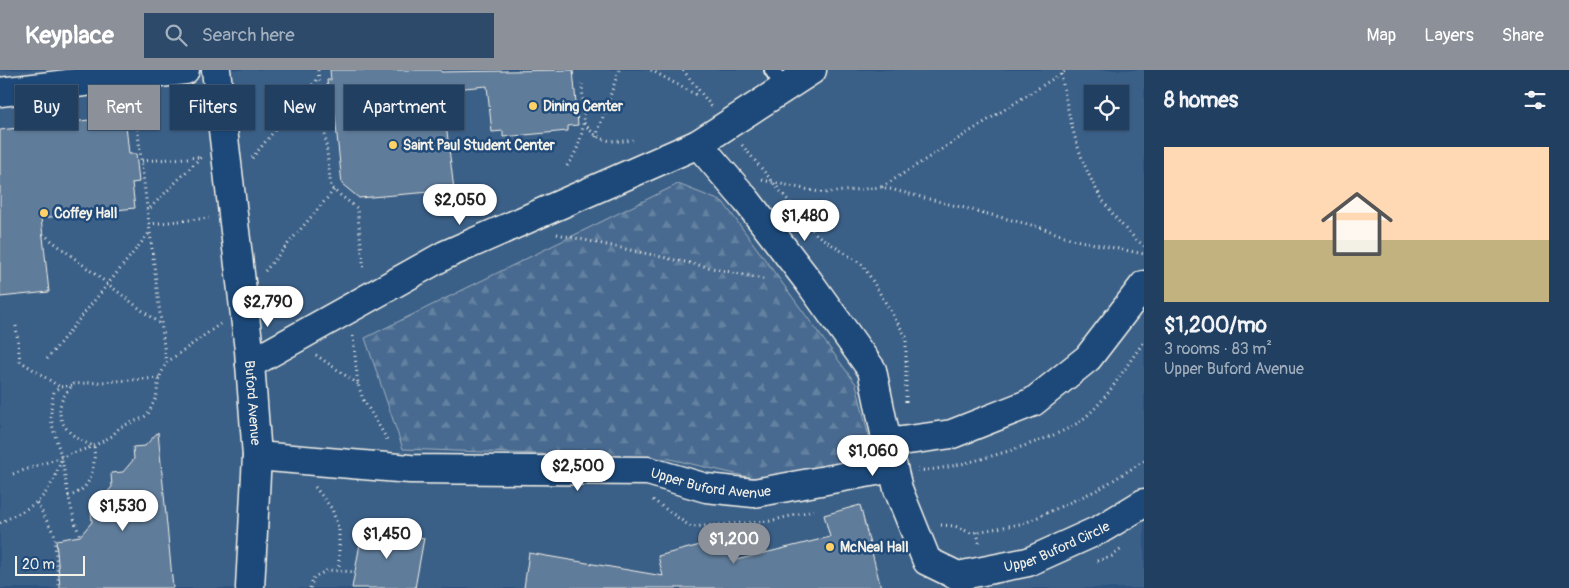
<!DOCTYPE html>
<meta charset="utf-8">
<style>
body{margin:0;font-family:Pangolin,sans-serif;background:#2d4a6a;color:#f1f3f6;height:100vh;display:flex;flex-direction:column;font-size:19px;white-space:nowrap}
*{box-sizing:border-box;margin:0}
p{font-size:16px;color:#a2afbd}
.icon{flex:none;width:28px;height:28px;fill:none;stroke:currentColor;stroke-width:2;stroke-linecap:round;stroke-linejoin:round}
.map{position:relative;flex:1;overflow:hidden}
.panel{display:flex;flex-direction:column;background:#213f61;width:425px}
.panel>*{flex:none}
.guide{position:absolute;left:15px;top:15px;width:475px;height:45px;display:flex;gap:10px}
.tools{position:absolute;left:1084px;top:15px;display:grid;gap:10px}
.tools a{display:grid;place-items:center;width:45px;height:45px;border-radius:0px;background:#213f61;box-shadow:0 1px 4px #0004,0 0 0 1px #3e5876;font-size:25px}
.scale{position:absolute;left:15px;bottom:12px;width:70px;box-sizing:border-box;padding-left:5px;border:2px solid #f4f1e8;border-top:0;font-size:14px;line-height:18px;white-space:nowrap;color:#f4f1e8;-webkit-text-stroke:4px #1f4a7a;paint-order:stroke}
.price{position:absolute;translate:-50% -42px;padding:0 11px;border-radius:18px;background:#fff;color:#222;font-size:16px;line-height:32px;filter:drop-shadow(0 1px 2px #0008)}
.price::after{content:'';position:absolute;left:50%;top:30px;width:15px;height:11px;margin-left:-8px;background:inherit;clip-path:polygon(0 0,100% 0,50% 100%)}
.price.current{background:#8c9099;color:#fff}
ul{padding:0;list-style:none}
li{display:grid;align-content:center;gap:10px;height:265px;padding:0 20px}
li+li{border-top:1px solid #3e5876}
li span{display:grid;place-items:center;height:155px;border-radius:0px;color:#555}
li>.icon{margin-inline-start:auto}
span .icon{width:90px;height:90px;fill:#fffc;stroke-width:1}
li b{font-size:21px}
h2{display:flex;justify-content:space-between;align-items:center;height:60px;padding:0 20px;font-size:21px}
.pill{padding:0 18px;border-radius:0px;background:#213f61;box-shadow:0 1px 4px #0004,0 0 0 1px #3e5876;font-size:18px;line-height:45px}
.pill.current{background:#8c9099;color:#fff}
header{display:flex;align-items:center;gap:30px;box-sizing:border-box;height:70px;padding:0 25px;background:#8c9099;color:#fff}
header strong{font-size:24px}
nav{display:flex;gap:28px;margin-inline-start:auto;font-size:18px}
.search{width:350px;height:45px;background:#2d4a6a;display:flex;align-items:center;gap:12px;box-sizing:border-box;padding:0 18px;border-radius:0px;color:#a2afbd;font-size:19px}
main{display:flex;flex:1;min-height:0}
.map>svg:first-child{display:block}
</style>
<header>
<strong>Keyplace</strong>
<div class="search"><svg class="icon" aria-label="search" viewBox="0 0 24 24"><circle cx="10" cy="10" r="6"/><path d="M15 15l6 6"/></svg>Search here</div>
<nav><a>Map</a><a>Layers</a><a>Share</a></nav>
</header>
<main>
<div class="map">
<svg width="1144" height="518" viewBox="0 0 1144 518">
<defs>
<pattern id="forest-firs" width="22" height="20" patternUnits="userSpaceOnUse" patternTransform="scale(1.25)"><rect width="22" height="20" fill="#496b90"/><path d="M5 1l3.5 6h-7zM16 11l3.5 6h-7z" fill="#6481a0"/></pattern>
</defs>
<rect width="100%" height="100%" fill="#2c5481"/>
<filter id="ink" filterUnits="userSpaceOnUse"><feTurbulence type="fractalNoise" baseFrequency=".02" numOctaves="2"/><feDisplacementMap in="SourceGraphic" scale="10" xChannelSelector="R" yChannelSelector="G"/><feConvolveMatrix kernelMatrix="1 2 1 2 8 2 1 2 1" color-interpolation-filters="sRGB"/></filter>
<g filter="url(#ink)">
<!-- built -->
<path fill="#3b6088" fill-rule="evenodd" d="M0 0H1144V518H0ZM1092 24H1120V51H1092Z"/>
<!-- forest -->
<path fill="url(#forest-firs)" stroke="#9eaebc" d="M678 114 723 132 856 314 874 388 757 409 670 389 403 379 365 268Z"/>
<!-- building -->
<g fill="#5e7b9a" stroke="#f4f1e8">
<path d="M330 0H441V2L573 0 578 55 568 56V61L503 67V61L492 62 487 16 442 20 454 120 359 128 342 114 334 36 329 32 327 10H331Z"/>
<path d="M125 46 129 84H136L139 112 132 113 135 138 41 148 49 222 0 227V60Z"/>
<path d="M158 362 173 518H60L56 470 80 466 92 452 90 429 102 428 112 417 111 403 123 402 134 389 133 377 145 376Z"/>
<path d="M860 435 881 518H524L529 483 663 506 658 486 727 468 732 491 830 467 824 445Z"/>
<path d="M363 457 424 468 415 518H352Z"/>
</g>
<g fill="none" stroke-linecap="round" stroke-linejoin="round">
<defs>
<path id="service" d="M772 0 784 18"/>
<g id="minor">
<path id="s1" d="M216 0 249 280 257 386 250 518"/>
<path d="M0 22 185 0"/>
<path d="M698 74 747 131 809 212 872 300 887 373"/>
<path id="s2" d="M1144 215 1088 288 1033 332 952 364 887 373 898 419 927 491 958 506 1028 492 1101 459 1144 433"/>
<path d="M250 294 445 185 698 74 812 0"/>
<path id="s3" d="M257 386 410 399 648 401 706 418 754 423 893 398"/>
</g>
</defs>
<!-- service casing -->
<use href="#service" stroke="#f4f1e8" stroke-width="18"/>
<!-- minor casing -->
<use href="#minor" stroke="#f4f1e8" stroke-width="31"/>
<!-- path -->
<g stroke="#f4f1e8" stroke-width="3" stroke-dasharray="1 4" stroke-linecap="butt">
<path d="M318 0 331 118 357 138 364 201"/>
<path d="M651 0 698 26"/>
<path d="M683 0 712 37"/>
<path d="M1061 4C1073 72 1088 130 1144 176"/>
<path d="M135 39 166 293"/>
<path d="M584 53C598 72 612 73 633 70"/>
<path d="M596 67 619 0"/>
<path d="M742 75 817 165 863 195 906 267V332"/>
<path d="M252 88 318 8"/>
<path d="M142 91 201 87 148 140"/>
<path d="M567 96C587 68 584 47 582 14"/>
<path d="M762 110 824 123 882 117 1039 157 1075 170 1144 184"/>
<path d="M882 117 1067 0"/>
<path d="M149 154 209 148"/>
<path d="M43 164 161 255"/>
<path d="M557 164 767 210"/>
<path d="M265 201 334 120"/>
<path d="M16 256 20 291 60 317"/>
<path d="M353 266 358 314 363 329 388 371"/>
<path d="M316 285 358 314"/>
<path d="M47 289 150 162"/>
<path d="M72 315 60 317 54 322C46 351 56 364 62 390 67 416 70 441 80 466"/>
<path d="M918 400C945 403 1057 369 1079 352 1108 331 1122 300 1144 272"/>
<path d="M13 404 94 376 112 366 120 357 143 348 148 344 156 328 159 308 166 293 220 254"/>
<path d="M315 417 332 439 339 460V500"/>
<path d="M68 426C91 422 96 396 94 376 63 366 46 340 74 314L159 308"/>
<path d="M653 430 691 457 770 451 815 440"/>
<path d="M37 433 54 464 59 518"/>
<path d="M0 453C37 433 47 432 61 390"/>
<path d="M941 455 955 456 971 463 1025 453 1099 419 1144 391"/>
<path d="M977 462 980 476"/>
<path d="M1097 491 1112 486 1123 478"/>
<path d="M310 518 314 507 328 500 354 502"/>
</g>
<!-- service -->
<use href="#service" stroke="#1f4a7a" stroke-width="14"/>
<!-- minor -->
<use href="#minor" stroke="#1f4a7a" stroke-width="28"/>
</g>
</g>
<!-- markers -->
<g fill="#ffd166" stroke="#1f4a7a" stroke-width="2">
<circle cx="533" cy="36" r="5"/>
<circle cx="393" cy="75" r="5"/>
<circle cx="44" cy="143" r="5"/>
<circle cx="830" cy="477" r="5"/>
</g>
<g text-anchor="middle" stroke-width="5" stroke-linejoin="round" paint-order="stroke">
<!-- poi labels -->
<g font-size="14" font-weight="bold" fill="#f4f1e8" stroke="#1f4a7a" text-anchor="start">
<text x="543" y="41">Dining Center</text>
<text x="403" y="80">Saint Paul Student Center</text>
<text x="54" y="148">Coffey Hall</text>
<text x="840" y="482">McNeal Hall</text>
</g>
<!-- street labels -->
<g font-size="14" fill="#f4f1e8" stroke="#1f4a7a">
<text dy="5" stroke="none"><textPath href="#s1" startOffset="335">Buford Avenue</textPath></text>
<text dy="5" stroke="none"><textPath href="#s3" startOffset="456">Upper Buford Avenue</textPath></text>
<text dy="5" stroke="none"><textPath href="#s2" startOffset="578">Upper Buford Circle</textPath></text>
</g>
</g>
</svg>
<div class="tools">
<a><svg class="icon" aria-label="locate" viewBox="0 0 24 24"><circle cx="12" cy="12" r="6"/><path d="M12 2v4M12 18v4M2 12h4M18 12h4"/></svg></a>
</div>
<div class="scale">20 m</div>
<b class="price" style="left:460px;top:156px">$2,050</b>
<b class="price" style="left:805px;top:172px">$1,480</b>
<b class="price" style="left:268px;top:258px">$2,790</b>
<b class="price" style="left:873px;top:407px">$1,060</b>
<b class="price" style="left:578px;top:422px">$2,500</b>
<b class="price" style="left:123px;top:462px">$1,530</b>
<b class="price" style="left:387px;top:490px">$1,450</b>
<b class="price current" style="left:734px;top:495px">$1,200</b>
<div class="guide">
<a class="pill">Buy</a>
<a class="pill current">Rent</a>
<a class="pill">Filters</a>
<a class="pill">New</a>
<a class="pill">Apartment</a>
</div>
</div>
<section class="panel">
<h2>8 homes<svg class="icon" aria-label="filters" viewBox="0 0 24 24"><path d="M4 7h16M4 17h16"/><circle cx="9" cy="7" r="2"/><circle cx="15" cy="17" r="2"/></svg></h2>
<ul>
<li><span style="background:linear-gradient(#ffd9b3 60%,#c2b280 0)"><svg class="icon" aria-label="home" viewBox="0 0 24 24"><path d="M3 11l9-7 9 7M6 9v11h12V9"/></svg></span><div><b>$1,200/mo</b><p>3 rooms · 83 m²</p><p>Upper Buford Avenue</p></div></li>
</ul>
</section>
</main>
